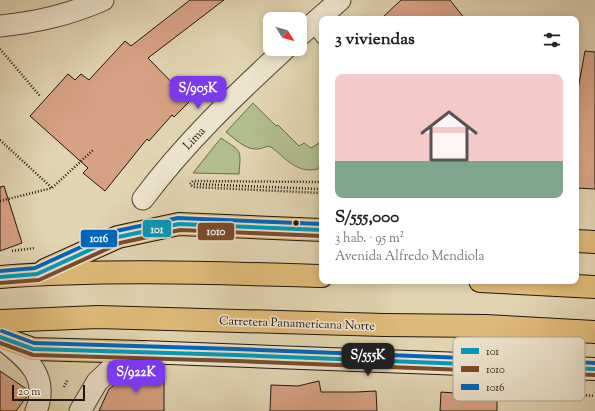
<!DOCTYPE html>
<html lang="es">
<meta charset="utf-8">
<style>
body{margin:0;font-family:"Sorts Mill Goudy",serif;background:#f2f2f2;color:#202124;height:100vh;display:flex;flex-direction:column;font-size:15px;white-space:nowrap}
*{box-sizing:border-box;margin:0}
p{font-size:13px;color:#757577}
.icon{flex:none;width:22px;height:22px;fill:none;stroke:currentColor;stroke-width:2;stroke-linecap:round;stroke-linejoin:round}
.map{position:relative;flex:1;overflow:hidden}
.drawer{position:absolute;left:319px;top:16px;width:260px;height:268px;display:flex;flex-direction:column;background:#fff;border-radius:8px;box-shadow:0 2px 10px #0003}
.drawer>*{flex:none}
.needle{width:26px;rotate:127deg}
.fabs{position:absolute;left:263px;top:12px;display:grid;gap:8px}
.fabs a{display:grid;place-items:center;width:44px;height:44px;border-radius:8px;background:#fff;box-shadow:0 2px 10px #0003;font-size:20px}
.scale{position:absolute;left:12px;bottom:10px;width:73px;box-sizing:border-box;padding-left:4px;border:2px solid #21160d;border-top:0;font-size:11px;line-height:14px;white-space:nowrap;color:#21160d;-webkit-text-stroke:3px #ece3cc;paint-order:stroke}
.price{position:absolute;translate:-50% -34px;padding:0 9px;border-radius:8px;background:#7c3aed;color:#fff;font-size:13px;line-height:26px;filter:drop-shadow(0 1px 2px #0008)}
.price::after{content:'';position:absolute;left:50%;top:24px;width:12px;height:9px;margin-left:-6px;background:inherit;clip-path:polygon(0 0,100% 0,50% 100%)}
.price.on{background:#222;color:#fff}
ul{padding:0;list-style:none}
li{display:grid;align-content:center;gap:8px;height:212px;padding:0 16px}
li+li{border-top:1px solid #e0e0e0}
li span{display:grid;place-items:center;height:124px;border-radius:8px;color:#555}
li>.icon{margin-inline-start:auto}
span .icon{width:72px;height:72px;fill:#fffc;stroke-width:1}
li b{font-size:17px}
h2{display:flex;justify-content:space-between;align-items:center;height:48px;padding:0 16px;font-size:17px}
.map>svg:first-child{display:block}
</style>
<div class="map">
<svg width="595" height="411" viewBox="0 0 595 411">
<rect width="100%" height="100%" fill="#e1d4b1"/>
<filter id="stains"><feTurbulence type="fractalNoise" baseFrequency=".005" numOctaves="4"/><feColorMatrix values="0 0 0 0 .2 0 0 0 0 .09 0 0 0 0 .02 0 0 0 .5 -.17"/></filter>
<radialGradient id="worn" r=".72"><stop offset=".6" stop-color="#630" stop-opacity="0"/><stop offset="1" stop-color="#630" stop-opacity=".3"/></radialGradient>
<!-- green -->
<g fill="#b2bd8c" stroke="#6a6a4c">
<path d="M253 103 276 126 278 125 299 146 304 143 311 148 322 141V160L318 169C296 174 286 158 271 147 266 145 261 150 255 149 245 149 234 138 226 132Z"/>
<path d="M221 138C242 152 241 149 239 174L193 173Z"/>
</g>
<!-- building -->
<g fill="#d7a283" stroke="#21160d">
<path d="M190 0H224L148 58 190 101 174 117 172 115 149 141 147 139 105 191 83 173 88 168 30 116 68 74 75 80 81 74 89 80 125 41 131 46Z"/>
<path d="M401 0H450L465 19H381Z"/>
<path d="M585 51 595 52V189L576 188V100Z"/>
<path d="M4 186 22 243 0 251V187Z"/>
<path d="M0 371 28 390V395L16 411H0Z"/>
<path d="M130 374H164V411H99L109 389Z"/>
<path d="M319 381 321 392H357L376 391 377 411H270L271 385 298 386Z"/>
<path d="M441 392 497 396V411H440Z"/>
</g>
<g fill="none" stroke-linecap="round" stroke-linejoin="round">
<defs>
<path id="service" d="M311 25 322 39"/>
<g id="minor">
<path d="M0 26C38 22 68 15 103 0"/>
<path d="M300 35 340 0"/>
<path d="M143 199C184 144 234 96 285 49"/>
<path d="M2 339C27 359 50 376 36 411"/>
<path d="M80 411 97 382 115 365 142 352"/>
</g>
<path id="secondary" d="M142 352 595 369"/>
<g id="motorway">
<path d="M576 241 595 242"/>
<path d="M45 270 118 237 179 224 322 230"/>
<path d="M0 277C107 269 215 273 322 276"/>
<path d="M480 281 595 287"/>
<path d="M0 321 98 317 384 325 485 326 595 332"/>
<path d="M0 337 33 349 142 352"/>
</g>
</defs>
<!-- service casing -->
<use href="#service" stroke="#514636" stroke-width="12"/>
<!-- minor casing -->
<use href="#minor" stroke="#514636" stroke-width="23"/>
<!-- secondary casing -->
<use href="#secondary" stroke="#21160d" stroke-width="24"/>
<!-- motorway casing -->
<use href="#motorway" stroke="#21160d" stroke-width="24"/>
<!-- path -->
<g stroke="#21160d" stroke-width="2.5" stroke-dasharray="1 2" stroke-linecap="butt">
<path d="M0 49 40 96"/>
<path d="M0 140 52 188"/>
<path d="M194 184 319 189 322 186 320 182 193 181 190 184 193 187 322 193"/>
<path d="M0 201 52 188 94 149"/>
<path d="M12 251 35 248"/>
<path d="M64 387 68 379"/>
<path d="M538 392 595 396"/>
</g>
<!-- service -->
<use href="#service" stroke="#ece3cc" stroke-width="10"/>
<!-- minor -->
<use href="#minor" stroke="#ece3cc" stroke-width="21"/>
<!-- secondary -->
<use href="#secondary" stroke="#ece3cc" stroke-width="22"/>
<!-- motorway -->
<use href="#motorway" stroke="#e0ba78" stroke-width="22"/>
<defs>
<g id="bus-1">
<path d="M0 277 37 274 118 237 179 224 322 230"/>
<path d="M0 337 33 349 236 355 595 369"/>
</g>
<g id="bus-2">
<path d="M0 283 39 280 120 243 180 230 322 236"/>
<path d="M0 343 33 355 236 361 595 375"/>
</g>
<g id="bus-3">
<path d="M0 271 35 268 116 231 178 218 322 224"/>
<path d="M2 331 34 343 236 349 595 363"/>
</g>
</defs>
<!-- bus-1 casing -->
<use href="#bus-1" stroke="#ece3cc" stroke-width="7"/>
<!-- bus-2 casing -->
<use href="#bus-2" stroke="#ece3cc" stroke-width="7"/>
<!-- bus-3 casing -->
<use href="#bus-3" stroke="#ece3cc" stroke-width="7"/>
<!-- bus-1 -->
<use href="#bus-1" stroke="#039abb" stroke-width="4"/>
<!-- bus-2 -->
<use href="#bus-2" stroke="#7a4b2a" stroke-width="4"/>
<!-- bus-3 -->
<use href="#bus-3" stroke="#0065bd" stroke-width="4"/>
</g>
<!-- markers -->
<circle fill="#21160d" stroke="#ece3cc" stroke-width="1.5" cx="296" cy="223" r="3.5"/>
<g text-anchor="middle" stroke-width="3.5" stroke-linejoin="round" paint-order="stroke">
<!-- street labels -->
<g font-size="12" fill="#21160d" stroke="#ece3cc">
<text transform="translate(194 138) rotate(-47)" y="4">Lima</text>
<text transform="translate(297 323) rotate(2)" y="4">Carretera Panamericana Norte</text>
</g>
</g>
<!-- legend -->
<rect x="453" y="337" width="132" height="64" rx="6" fill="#ece3cc" stroke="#afa693" stroke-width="1"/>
<rect x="461" y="348" width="18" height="6" fill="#039abb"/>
<rect x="461" y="366" width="18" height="6" fill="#7a4b2a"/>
<rect x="461" y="384" width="18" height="6" fill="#0065bd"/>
<g font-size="11" fill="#21160d">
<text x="486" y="355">101</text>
<text x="486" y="373">1010</text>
<text x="486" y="391">1016</text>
</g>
<g stroke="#ece3cc" stroke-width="1.5">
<rect x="142" y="219" width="30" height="19" rx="4" fill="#039abb"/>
<rect x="197" y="222" width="38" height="19" rx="4" fill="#7a4b2a"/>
<rect x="80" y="229" width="38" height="19" rx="4" fill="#0065bd"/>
</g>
<g font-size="11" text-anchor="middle" font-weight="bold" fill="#fff">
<text x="157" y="233">101</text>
<text x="216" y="235">1010</text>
<text x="99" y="242">1016</text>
</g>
<rect width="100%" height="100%" filter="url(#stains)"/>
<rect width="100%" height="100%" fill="url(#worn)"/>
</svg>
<div class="fabs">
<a><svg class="needle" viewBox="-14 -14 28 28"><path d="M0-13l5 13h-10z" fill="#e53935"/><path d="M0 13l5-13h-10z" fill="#757577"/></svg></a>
</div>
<div class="scale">20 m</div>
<b class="price" style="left:198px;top:110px">S/905K</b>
<b class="price on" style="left:368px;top:377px">S/555K</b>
<b class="price" style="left:136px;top:394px">S/922K</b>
<section class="drawer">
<h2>3 viviendas<svg class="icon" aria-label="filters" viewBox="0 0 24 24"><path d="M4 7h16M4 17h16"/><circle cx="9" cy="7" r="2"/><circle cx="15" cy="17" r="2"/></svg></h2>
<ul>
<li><span style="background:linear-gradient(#f6c9c9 70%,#7fa58c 0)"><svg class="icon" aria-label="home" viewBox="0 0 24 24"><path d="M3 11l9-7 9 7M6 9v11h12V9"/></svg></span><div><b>S/555,000</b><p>3 hab. · 95 m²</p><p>Avenida Alfredo Mendiola</p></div></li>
</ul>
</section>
</div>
